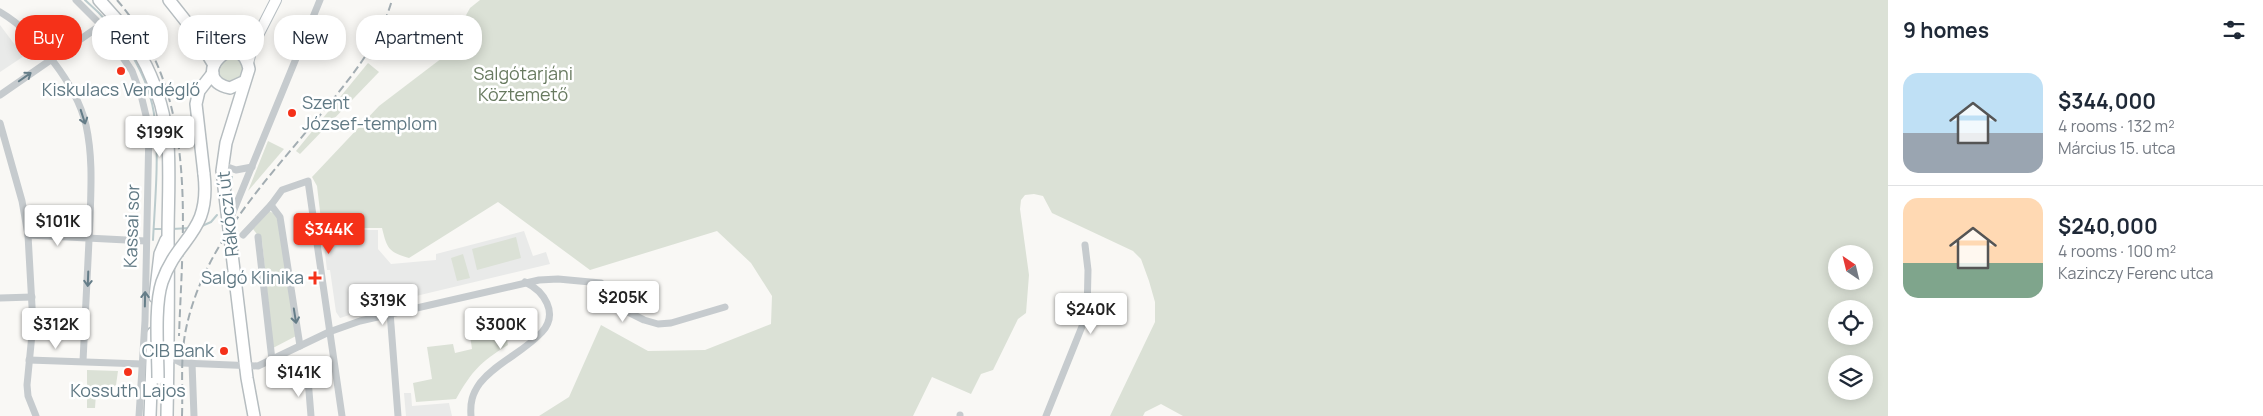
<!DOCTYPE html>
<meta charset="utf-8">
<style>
body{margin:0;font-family:Manrope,sans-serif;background:#f6f6f7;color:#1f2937;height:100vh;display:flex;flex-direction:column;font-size:19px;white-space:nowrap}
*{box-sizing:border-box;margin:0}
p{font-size:16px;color:#747a83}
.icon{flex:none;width:28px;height:28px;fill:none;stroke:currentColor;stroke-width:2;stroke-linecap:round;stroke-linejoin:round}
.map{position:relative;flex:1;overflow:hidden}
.sheet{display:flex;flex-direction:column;background:#fff;width:375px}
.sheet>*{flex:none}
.hud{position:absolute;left:15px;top:15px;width:475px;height:45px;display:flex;gap:10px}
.needle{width:32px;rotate:325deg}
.controls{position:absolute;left:1828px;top:245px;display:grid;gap:10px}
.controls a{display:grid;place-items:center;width:45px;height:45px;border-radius:50%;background:#fff;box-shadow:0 2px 12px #0003;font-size:25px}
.price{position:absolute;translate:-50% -42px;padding:0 11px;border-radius:5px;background:#fff;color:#222;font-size:16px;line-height:32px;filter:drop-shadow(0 1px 2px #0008)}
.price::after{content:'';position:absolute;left:50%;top:30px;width:15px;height:11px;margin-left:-8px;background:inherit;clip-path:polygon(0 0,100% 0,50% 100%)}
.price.active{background:#f53119;color:#fff}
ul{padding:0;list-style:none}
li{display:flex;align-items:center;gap:15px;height:125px;padding:0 15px}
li+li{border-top:1px solid #e0e1e3}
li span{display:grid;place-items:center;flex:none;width:140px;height:100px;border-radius:15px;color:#555}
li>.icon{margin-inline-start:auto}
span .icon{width:60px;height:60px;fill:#fffc;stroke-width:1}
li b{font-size:21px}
h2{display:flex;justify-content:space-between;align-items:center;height:60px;padding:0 15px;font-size:21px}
.pill{padding:0 18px;border-radius:20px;background:#fff;box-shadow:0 2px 12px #0003;font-size:18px;line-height:45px}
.pill.active{background:#f53119;color:#fff}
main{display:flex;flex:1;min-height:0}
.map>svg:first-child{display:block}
</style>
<main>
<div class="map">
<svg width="1888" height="416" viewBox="0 0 1888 416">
<rect width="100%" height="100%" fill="#f9f8f5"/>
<!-- built -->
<g fill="#e9eae9">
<path d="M0 25 15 45 21 41 30 52 0 72Z"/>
<path d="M322 228 325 230H378V249L391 264 436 260V254L524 231 533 256 546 252 550 264 391 302 340 318 336 312 330 270H327Z"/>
<path d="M404 393H411L412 406 449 403 452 416H406Z"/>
</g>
<!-- green -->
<g fill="#dbe1d6" fill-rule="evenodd">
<path d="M480 0H1888V416H1183L1161 404 1145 412 1143 416H1110L1155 322V302L1149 281 1141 259 1133 251 1052 213 1043 196 1034 194 1025 195 1021 200 1020 209 1029 275 1026 313 1018 319 993 370 981 374 971 394 932 377 913 416H539L569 397 601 325 648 351 705 350 771 324 772 296 751 263 717 231 590 270 498 202 409 258C388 252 387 248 382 228H322L317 186 312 177 379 106 442 58 470 8ZM1836 254H1864V281H1836ZM1836 309H1864V336H1836ZM1836 364H1864V391H1836Z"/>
<path d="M240 54 246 80 219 84 215 62Z"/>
<path d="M368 63 379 72 300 154 296 151Z"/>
<path d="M268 141 284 149 248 191Z"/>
<path d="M269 211 277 215 296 336 273 348 262 241 253 229Z"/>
<path d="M516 237 521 258 477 270 472 249Z"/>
<path d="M463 254 470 278 457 281 451 258Z"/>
<path d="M488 311 492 331 505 330 508 345C480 362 472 371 456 399L416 402 413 383 432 379 427 347 453 344 455 353 472 349 467 314Z"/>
<path d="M87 370 118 371 116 385 103 394H96L95 408H87Z"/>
</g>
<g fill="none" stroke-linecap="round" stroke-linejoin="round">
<!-- stream -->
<g stroke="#bbcbcd" stroke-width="2">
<path d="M85 0C120 30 150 74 155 121 159 158 155 202 153 240"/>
<path d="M231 189 232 177"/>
<path d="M202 226 211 222 217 215"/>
<path d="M154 229H165"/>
<path d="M172 229 190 228"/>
</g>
<defs>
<g id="secondary">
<path d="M232 52 255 34"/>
<path d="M248 63 253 45 276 0"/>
</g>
<g id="primary">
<path d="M99 0C138 39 163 89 168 144 170 175 168 207 168 238 169 297 168 357 167 416"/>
<path d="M169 0 192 29 214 65"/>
<path d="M243 82 230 88C185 78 240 24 249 69L226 143 222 171 247 378 254 416"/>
<path d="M204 174 196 104 199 91 213 73"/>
<path d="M155 297 160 254 166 240"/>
<path d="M150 416 153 333"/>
</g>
</defs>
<!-- secondary casing -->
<use href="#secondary" stroke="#b7bfc3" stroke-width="12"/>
<!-- primary casing -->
<use href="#primary" stroke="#b6bdc0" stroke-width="14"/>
<!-- minor -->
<g stroke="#c6cbce" stroke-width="7">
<path d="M76 0 101 25 132 71 141 95 149 128 145 321 139 416"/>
<path d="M0 12C37 34 76 84 86 125 93 157 91 188 90 220 88 267 85 314 83 361"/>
<path d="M0 95 101 25"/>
<path d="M0 123 22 201 28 235 33 324 27 385 28 396 36 416"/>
<path d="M222 165 236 170 252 167"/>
<path d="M229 222 320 0"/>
<path d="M28 235 146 241"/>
<path d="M243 235 271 205"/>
<path d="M258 237 272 360"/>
<path d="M0 298 32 297"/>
<path d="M390 312 398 416"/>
<path d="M300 346 280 217 271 205 282 190 308 181 342 416"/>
<path d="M170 350 176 360 182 363 258 366 329 332 360 321 539 280 558 279 601 283 610 303 644 320 658 324 671 323 725 307"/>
<path d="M29 360 142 364"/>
<path d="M192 363 194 416"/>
<path d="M308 379 311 416"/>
<path d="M471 416C470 403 472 394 480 383 497 362 524 352 542 332 559 313 544 291 525 282"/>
<path d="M960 416V415"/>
<path d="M1046 416 1087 314 1088 270 1085 245"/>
</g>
<!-- secondary -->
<use href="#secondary" stroke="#fff" stroke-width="10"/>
<!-- primary -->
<use href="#primary" stroke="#fff" stroke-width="11"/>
<!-- rail -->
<g stroke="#a3adb2" stroke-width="2" stroke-dasharray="8 4" stroke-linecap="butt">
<path d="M117 0C199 95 183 220 179 336"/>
<path d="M182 416C183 387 180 357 186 329 204 242 271 176 325 109 352 76 380 42 392 0"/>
</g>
<defs>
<path id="primary-bridge" d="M158 378C158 352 154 306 162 282 178 236 211 234 204 174"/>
</defs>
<!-- primary-bridge casing -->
<use href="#primary-bridge" stroke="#b6bdc0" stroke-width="14" stroke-linecap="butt"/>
<!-- primary-bridge -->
<use href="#primary-bridge" stroke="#fff" stroke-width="11"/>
</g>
<!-- one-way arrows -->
<defs><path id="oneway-shaft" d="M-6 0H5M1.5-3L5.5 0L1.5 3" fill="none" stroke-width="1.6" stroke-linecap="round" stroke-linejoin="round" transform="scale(1.25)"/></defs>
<g stroke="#657d88">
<use href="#oneway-shaft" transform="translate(25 77) rotate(-35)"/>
<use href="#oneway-shaft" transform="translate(83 117) rotate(72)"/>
<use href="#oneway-shaft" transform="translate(88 279) rotate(92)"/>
<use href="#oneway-shaft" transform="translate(145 299) rotate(-89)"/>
<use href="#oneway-shaft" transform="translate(295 316) rotate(81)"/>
</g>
<!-- markers -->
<g fill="#f53119" stroke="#fff" stroke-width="2">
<circle cx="121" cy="71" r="5"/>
<circle cx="292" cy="113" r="5"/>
<path d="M312.5 270.5h5v5h5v5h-5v5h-5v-5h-5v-5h5z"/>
<circle cx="224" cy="351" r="5"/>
<circle cx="128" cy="372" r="5"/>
</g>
<g text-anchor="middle" stroke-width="5" stroke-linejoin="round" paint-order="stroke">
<!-- park labels -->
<g font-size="18" fill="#687a60" stroke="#fff">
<text x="523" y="80">Salgótarjáni<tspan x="523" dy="21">Köztemető</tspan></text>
</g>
<!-- poi labels -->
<g font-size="18" fill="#607984" stroke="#fff">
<text x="121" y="96">Kiskulacs Vendéglő</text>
<text x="302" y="109" text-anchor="start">Szent<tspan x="302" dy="21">József-templom</tspan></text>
<text x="304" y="284" text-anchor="end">Salgó Klinika</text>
<text x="214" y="357" text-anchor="end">CIB Bank</text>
<text x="128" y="397">Kossuth Lajos</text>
</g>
<!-- street labels -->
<g font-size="18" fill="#607984" stroke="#fff">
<text transform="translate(228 214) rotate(-96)" y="6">Rákóczi út</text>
<text transform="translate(132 226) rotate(-88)" y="6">Kassai sor</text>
</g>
</g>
</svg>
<div class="controls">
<a><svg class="needle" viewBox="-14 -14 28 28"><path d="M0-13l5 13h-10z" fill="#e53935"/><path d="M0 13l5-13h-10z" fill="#747a83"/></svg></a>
<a><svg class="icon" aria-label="locate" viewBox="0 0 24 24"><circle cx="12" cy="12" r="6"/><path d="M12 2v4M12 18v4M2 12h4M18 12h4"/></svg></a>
<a><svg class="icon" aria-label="layers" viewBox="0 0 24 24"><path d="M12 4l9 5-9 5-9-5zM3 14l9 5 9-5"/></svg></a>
</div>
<b class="price" style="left:160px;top:158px">$199K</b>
<b class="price" style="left:58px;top:247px">$101K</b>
<b class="price active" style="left:329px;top:255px">$344K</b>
<b class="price" style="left:623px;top:323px">$205K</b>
<b class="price" style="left:383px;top:326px">$319K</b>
<b class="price" style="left:1091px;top:335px">$240K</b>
<b class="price" style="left:56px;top:350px">$312K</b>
<b class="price" style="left:501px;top:350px">$300K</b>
<b class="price" style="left:299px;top:398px">$141K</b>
<div class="hud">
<a class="pill active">Buy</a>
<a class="pill">Rent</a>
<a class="pill">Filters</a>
<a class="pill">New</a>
<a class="pill">Apartment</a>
</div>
</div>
<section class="sheet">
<h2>9 homes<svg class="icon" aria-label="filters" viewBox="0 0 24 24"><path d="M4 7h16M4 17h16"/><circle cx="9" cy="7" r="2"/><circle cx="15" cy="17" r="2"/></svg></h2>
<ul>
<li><span style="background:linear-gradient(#bfe0f5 60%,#9aa5b1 0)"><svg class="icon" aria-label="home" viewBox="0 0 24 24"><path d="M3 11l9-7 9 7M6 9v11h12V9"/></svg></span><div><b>$344,000</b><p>4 rooms · 132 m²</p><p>Március 15. utca</p></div></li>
<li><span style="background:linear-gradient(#ffd9b3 65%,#7fa58c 0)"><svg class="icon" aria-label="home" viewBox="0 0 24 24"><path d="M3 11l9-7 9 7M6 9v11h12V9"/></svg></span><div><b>$240,000</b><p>4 rooms · 100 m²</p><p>Kazinczy Ferenc utca</p></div></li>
</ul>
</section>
</main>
